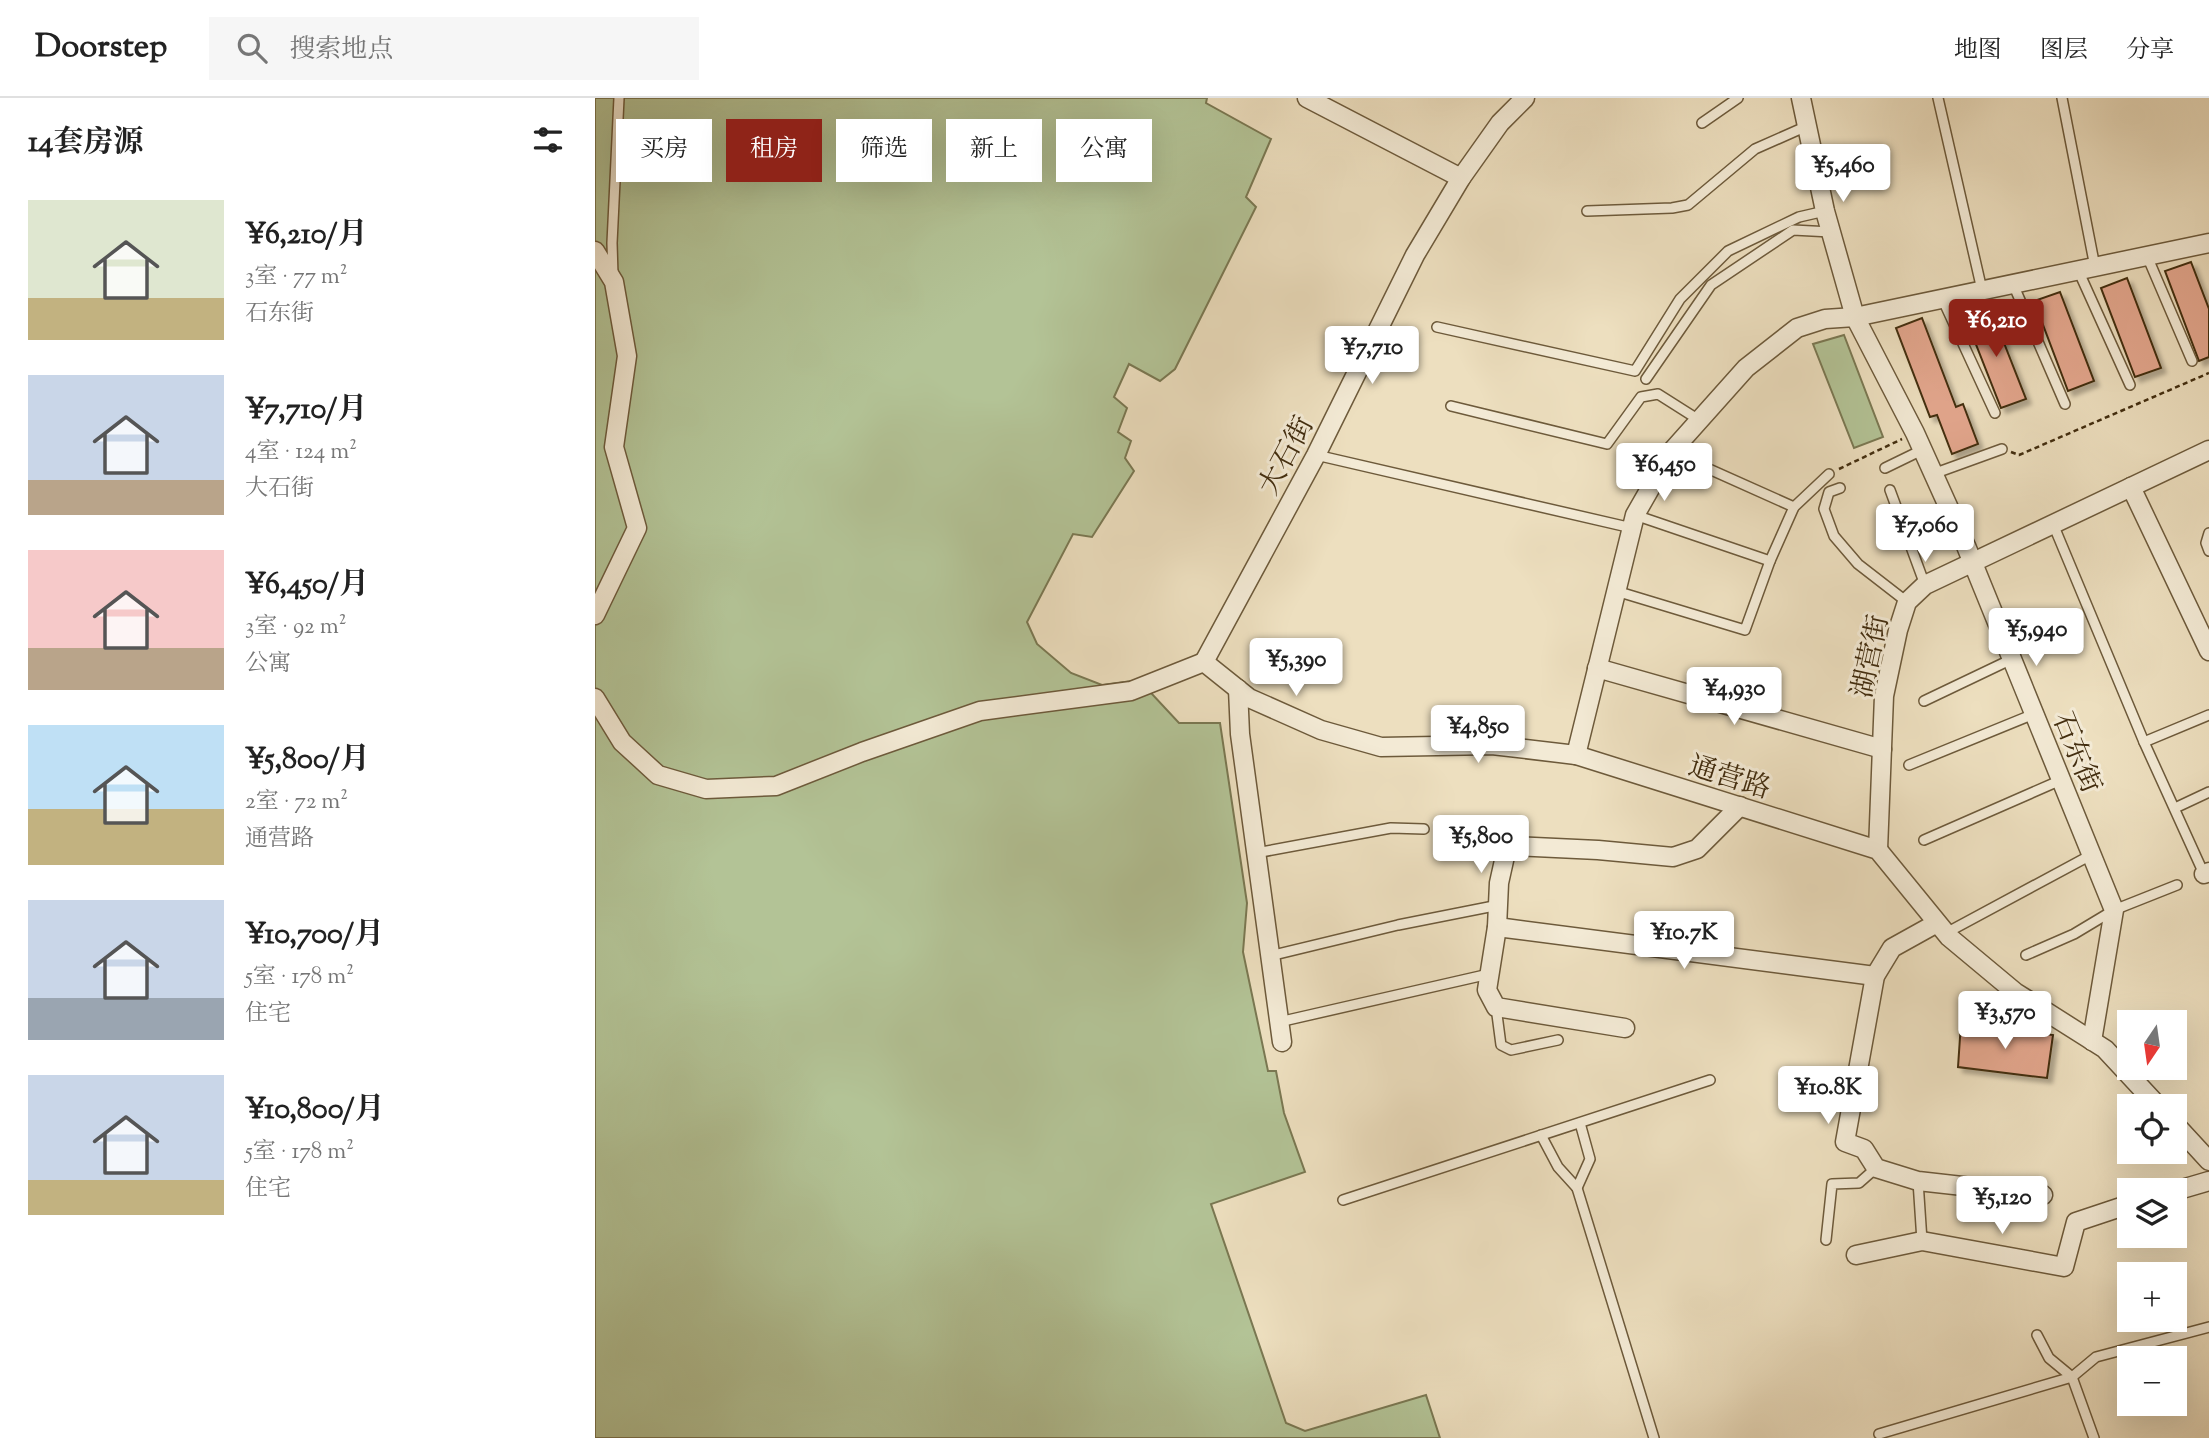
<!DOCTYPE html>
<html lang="zh">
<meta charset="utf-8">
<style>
body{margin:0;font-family:"Sorts Mill Goudy","Noto Serif SC",serif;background:#f6f6f6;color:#222;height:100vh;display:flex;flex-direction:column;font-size:26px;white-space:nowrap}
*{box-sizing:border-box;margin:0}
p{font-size:23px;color:#767676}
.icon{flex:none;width:38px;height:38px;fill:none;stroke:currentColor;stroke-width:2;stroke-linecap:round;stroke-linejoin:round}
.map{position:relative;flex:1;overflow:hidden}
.details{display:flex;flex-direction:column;background:#fff;width:595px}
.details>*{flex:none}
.top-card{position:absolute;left:21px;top:21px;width:665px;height:63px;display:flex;gap:14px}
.needle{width:46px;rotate:193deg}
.buttons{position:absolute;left:1522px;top:912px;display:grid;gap:14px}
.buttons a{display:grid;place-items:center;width:70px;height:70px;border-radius:0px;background:#fff;box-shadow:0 7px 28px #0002;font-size:35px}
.price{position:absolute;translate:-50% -60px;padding:0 16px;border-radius:7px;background:#fff;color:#222;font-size:23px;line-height:46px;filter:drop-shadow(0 2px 4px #0008)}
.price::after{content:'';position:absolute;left:50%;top:42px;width:21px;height:16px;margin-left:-10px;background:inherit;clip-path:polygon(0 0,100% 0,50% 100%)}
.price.on{background:#8f2418;color:#fff}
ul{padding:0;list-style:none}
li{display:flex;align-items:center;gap:21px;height:175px;padding:0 28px}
li span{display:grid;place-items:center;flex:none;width:196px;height:140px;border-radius:0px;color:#555}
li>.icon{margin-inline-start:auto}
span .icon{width:84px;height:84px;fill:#fffc;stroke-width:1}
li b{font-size:30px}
h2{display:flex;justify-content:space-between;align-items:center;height:84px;padding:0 28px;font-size:30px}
.pill{padding:0 24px;border-radius:0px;background:#fff;box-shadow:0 7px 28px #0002;font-size:24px;line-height:63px}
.pill.on{background:#8f2418;color:#fff}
header{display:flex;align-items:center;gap:42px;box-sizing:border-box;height:98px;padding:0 35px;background:#fff;border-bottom:2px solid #e0e0e0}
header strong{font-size:33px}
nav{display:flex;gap:38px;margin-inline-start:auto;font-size:24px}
.search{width:490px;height:63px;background:#f6f6f6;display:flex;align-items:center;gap:18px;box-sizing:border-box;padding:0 24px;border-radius:0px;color:#767676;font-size:26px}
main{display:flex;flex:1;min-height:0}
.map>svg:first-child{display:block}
</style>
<header>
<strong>Doorstep</strong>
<div class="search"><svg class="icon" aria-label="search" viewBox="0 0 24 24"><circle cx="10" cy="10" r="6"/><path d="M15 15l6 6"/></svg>搜索地点</div>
<nav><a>地图</a><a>图层</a><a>分享</a></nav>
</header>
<main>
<section class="details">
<h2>14套房源<svg class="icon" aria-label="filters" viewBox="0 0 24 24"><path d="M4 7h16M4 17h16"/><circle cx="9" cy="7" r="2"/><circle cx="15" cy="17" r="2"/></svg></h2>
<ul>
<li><span style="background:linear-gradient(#dfe7d0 70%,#c2b280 0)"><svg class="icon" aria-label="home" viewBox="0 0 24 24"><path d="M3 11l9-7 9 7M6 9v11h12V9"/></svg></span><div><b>¥6,210/月</b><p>3室 · 77 m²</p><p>石东街</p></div></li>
<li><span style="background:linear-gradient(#c9d6e8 75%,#b9a48a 0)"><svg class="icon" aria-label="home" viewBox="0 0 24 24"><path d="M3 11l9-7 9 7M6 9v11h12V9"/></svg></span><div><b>¥7,710/月</b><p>4室 · 124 m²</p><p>大石街</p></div></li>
<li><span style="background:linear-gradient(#f6c9c9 70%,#b9a48a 0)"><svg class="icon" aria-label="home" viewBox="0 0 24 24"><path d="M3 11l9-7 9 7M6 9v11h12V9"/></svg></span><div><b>¥6,450/月</b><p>3室 · 92 m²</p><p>公寓</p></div></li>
<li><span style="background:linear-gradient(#bfe0f5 60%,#c2b280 0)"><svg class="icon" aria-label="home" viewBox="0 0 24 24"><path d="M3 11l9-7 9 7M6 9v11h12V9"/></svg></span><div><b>¥5,800/月</b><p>2室 · 72 m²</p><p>通营路</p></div></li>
<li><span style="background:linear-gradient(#c9d6e8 70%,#9aa5b1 0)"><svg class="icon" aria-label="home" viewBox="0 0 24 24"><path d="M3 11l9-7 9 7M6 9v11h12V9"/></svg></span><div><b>¥10,700/月</b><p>5室 · 178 m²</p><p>住宅</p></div></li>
<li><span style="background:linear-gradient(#c9d6e8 75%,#c2b280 0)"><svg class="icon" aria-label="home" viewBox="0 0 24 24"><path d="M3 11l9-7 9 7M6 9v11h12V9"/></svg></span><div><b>¥10,800/月</b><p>5室 · 178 m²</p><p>住宅</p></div></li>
</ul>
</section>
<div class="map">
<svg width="1614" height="1340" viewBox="0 0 1614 1340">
<defs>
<filter id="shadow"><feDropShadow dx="5" dy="5" stdDeviation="2" flood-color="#0004"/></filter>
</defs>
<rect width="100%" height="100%" fill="#eddfbf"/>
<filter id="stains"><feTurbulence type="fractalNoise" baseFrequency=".00286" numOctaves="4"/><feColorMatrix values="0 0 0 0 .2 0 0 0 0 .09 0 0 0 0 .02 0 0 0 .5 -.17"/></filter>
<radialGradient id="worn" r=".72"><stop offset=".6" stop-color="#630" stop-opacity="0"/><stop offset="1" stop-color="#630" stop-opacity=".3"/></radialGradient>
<!-- green -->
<g fill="#b3c396" stroke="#7a7852" stroke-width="2">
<path d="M0 0H612L611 5 676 41 651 99 661 109 580 271 565 283 534 266 519 299 532 310 523 334 536 343 530 360 539 373 497 439 478 436 432 524 442 546 476 575 507 587 544 582 584 625H625L652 805 648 854 673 973H681L689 1015 710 1074 616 1106 691 1325 710 1333 831 1297 845 1340H0Z"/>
<path d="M1249 237 1288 339 1259 350 1218 246Z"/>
</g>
<!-- building -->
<g fill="#e3a68d" stroke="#422d0f" stroke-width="2" filter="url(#shadow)">
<path d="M1596 164 1614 211V259L1604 263 1570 173Z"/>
<path d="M1532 180 1566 270 1540 279 1506 190Z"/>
<path d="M1465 194 1499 283 1473 293 1439 203Z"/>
<path d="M1396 212 1431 301 1406 310 1371 221Z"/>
<path d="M1327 220 1361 309 1368 306 1383 346 1357 356 1342 317 1335 319 1301 230Z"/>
<path d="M1366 925 1458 937 1452 980 1363 969Z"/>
</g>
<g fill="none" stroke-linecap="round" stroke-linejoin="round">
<defs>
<g id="service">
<path d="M1343 0 1387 192"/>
<path d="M1467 0 1500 169"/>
<path d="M1107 25 1143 0"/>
<path d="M992 113 1077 110 1093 107 1160 51 1212 28"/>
<path d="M1552 158 1597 263"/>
<path d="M1483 172 1535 287"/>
<path d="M18 177 17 145 24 0"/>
<path d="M1418 186 1470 306"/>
<path d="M1347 200 1400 315"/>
<path d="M842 229 1040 273 1085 201 1133 153 1204 119 1230 113"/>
<path d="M1051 281 1116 187 1198 132 1236 134"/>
<path d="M856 308 1012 346 1046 299 1063 296 1104 322"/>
<path d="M1076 354 1199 409"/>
<path d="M721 357 1037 430"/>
<path d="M1290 370 1327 352"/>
<path d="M1338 376 1407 351"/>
<path d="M1245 390 1234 394 1229 411 1239 438 1263 466 1312 504"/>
<path d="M1295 392 1330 487"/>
<path d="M1040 417 1175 463 1199 409 1234 376"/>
<path d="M1458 426 1549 644 1609 776"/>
<path d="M1614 435 1611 445 1614 453"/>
<path d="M1021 493 1150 532 1175 463"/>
<path d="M1329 603 1417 561"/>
<path d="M1549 644 1614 617"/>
<path d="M1314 667 1439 616"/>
<path d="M1580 710 1614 694"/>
<path d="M1329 742 1466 682"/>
<path d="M661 755 796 730 829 731"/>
<path d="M1351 835 1496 757"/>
<path d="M1431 857 1479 836 1519 812 1582 787"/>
<path d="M675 858 803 827 904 807"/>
<path d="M901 909 906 947 916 952 963 942"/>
<path d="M684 924 894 876"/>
<path d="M946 1037 963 1069 982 1090 995 1061 985 1025"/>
<path d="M1323 1083 1327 1143"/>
<path d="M982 1090 1059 1340"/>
<path d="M748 1102 1115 982"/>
<path d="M1231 1142 1237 1086 1264 1085 1281 1070"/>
<path d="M1442 1237 1454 1260 1477 1279 1499 1340"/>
<path d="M1284 1336 1477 1279 1501 1259 1614 1229"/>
</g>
<g id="minor">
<path d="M712 0 866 80"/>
<path d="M1206 0 1230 113 1260 219 1320 335 1371 448 1519 812 1497 943"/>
<path d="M0 153 19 184 32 258 19 349 42 430 0 517"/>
<path d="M1536 389 1614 553"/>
<path d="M609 564 654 600 726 632 786 649 897 647 981 657 1283 752 1354 839 1420 894 1510 951 1563 1008"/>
<path d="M609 564 721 357 820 157 866 80 905 25 930 0"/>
<path d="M1002 570 1287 651"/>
<path d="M643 591 645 636 687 944"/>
<path d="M0 600 27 644 63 677 111 691 181 688 267 654 385 613 536 593 609 564"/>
<path d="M981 657 1040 417 1076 354 1151 270 1202 230 1230 221 1260 219 1614 145"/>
<path d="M1283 752 1289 598 1303 532 1312 504 1330 487 1614 352"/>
<path d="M1609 776 1614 774"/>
<path d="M1342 825 1297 850 1280 878 1250 1044 1269 1051 1281 1070 1323 1083 1448 1097"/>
<path d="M902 829 1280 878"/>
<path d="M1030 930 901 909 892 892 902 829 904 785 910 758 920 748 1003 752 1078 759 1102 751 1145 708"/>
<path d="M1580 1026 1614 1063"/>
<path d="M1580 1093 1614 1083"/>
<path d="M1261 1157 1327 1143 1469 1169 1481 1124 1535 1106"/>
</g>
</defs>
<!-- service casing -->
<use href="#service" stroke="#6d5a3b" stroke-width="12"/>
<!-- minor casing -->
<use href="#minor" stroke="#6d5a3b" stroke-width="21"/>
<!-- path -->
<g stroke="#422d0f" stroke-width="2.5" stroke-dasharray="5 3.5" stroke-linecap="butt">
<path d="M1416 354 1424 357 1614 275"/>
<path d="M1244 371 1307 341"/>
</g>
<!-- service -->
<use href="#service" stroke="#f3ead5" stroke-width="9"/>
<!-- minor -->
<use href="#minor" stroke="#f3ead5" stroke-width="18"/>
</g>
<g text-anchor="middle" stroke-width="6" stroke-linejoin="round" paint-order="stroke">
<!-- street labels -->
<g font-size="28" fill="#422d0f" stroke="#f3ead5">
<text transform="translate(690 357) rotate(-62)" y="10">大石街</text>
<text transform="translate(1274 558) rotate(-78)" y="10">湖营街</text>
<text transform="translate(1483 654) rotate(68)" y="10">石东街</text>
<text transform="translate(1135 678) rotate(17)" y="10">通营路</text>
</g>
</g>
<rect width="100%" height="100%" filter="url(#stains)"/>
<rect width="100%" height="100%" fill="url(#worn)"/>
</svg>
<div class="buttons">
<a><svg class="needle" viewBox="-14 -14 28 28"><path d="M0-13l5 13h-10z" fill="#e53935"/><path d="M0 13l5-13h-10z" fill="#767676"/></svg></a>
<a><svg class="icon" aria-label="locate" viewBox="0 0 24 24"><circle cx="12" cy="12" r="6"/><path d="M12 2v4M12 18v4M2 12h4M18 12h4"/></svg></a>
<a><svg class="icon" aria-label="layers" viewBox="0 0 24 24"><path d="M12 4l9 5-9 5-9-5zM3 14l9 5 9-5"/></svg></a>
<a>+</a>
<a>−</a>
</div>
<b class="price" style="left:1248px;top:106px">¥5,460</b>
<b class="price on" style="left:1401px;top:261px">¥6,210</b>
<b class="price" style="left:777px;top:288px">¥7,710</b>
<b class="price" style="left:1069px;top:405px">¥6,450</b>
<b class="price" style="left:1330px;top:466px">¥7,060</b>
<b class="price" style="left:1441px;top:570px">¥5,940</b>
<b class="price" style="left:701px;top:600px">¥5,390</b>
<b class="price" style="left:1139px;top:629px">¥4,930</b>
<b class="price" style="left:883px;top:667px">¥4,850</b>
<b class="price" style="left:886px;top:777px">¥5,800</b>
<b class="price" style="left:1089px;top:873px">¥10.7K</b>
<b class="price" style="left:1410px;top:953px">¥3,570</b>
<b class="price" style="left:1233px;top:1028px">¥10.8K</b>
<b class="price" style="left:1407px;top:1138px">¥5,120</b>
<div class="top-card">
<a class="pill">买房</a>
<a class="pill on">租房</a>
<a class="pill">筛选</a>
<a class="pill">新上</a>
<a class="pill">公寓</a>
</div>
</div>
</main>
